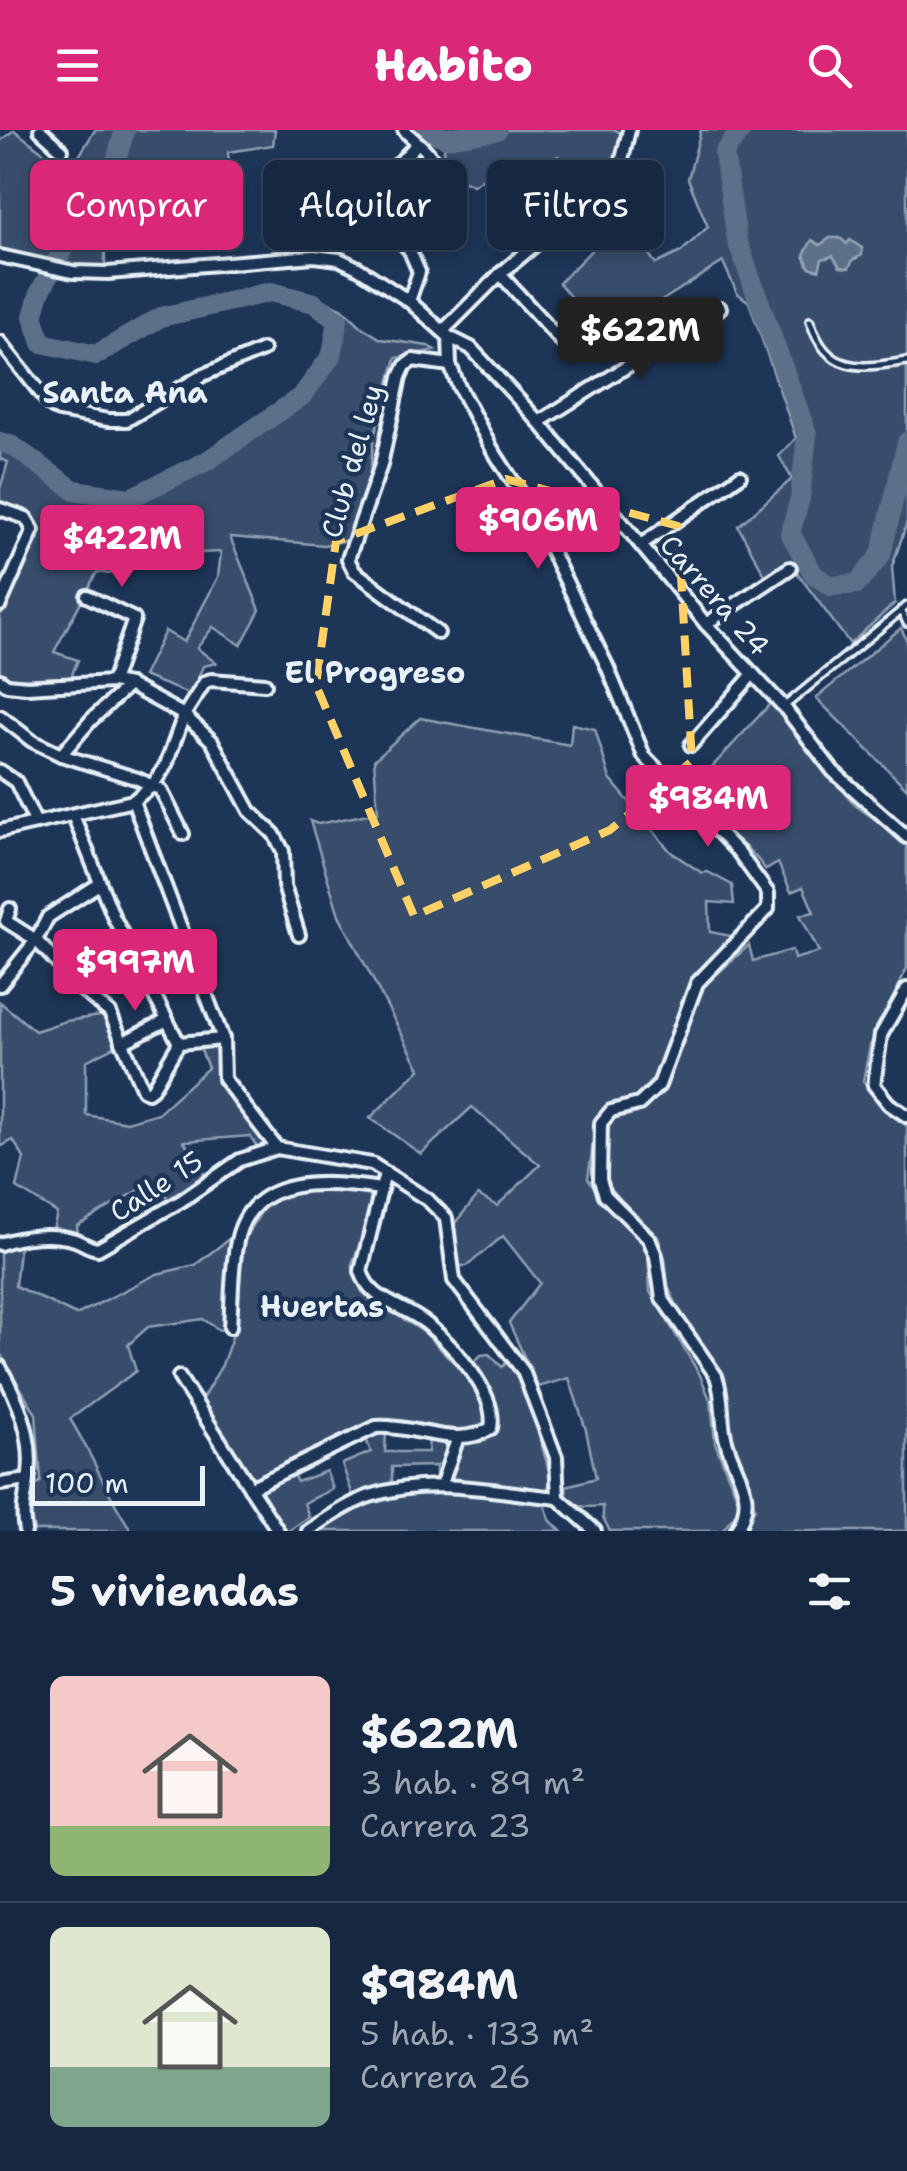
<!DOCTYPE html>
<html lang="es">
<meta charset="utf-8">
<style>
body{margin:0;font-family:"Shantell Sans",sans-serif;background:#23344c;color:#f1f3f6;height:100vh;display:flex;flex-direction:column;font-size:38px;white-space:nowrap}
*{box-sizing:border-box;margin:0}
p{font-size:32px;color:#9ea6b1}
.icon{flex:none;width:55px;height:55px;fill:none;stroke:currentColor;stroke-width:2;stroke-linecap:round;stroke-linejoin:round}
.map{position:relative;height:1401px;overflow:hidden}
.drawer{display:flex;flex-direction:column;background:#162841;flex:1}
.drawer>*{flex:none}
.banner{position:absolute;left:30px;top:30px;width:848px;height:90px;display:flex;gap:20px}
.scale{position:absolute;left:30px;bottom:25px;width:175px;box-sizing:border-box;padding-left:10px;border:5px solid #e8f1f8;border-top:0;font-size:28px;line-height:35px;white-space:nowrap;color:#e8f1f8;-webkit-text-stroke:8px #1d3557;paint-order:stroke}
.price{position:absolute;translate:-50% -85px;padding:0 22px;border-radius:10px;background:#db2777;color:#fff;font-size:32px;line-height:65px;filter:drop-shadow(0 2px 5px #0008)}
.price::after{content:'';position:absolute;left:50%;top:60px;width:30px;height:22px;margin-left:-15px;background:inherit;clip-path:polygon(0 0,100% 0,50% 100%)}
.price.current{background:#222;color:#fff}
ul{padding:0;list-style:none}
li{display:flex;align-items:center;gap:30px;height:250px;padding:0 50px}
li+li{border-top:2px solid #35445a}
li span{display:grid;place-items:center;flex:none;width:280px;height:200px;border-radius:15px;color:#555}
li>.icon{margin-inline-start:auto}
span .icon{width:120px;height:120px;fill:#fffc;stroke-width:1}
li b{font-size:42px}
h2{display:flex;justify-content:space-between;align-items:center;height:120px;padding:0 50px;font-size:42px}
.chip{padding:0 35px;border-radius:15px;background:#162841;box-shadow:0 5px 15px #0003,0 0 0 2px #35445a;font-size:35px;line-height:90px}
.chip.current{background:#db2777;color:#fff}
header{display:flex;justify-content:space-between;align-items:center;height:130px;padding:0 50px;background:#db2777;color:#fff;font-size:45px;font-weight:800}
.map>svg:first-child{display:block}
</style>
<header><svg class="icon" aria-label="menu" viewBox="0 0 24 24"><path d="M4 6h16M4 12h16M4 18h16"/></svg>Habito<svg class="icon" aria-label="search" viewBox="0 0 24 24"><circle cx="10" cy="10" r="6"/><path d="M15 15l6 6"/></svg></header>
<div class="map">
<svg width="907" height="1401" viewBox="0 0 907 1401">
<rect width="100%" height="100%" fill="#1d3557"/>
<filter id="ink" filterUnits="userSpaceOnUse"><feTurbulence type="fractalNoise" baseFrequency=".01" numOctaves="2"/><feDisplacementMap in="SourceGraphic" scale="20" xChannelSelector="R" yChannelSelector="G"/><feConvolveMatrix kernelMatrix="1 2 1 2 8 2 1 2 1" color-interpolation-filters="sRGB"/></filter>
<g filter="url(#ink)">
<!-- green -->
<g fill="#374d6c" stroke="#909fb2" stroke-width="2.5">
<path d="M14 0 77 48 87 33 79 26 95 0H122L111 36 52 134 0 121V11Z"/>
<path d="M129 0H275L273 15 228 22 229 32 178 44 180 74 105 80V138L59 134 119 36Z"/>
<path d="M438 0H615L623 4 616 40 588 66 558 26 500 65 485 47 473 55 441 41 445 14Z"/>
<path d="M701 0H907V392L892 437 895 473 850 514 789 432 766 447 738 396 792 349 779 326 796 308 749 172 737 163 723 132 604 207 559 153 623 88 656 134 681 122 708 97 688 49Z"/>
<path d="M317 168 342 178 362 197 381 209 428 216 435 220 396 228 374 307 368 361 350 410 324 415 230 407 260 480 241 515 213 497 197 518 216 533 203 536 191 565 143 546 165 501 184 512 218 447 221 422 150 425 109 444 97 442 54 522 78 530 71 547 10 549 0 544V485L39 408 30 382 0 373V359L8 332 0 329V315L11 318 74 367 129 374 213 335 306 271 337 226 342 191Z"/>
<path d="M901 498 907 511V659L816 568Z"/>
<path d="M771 573 855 675 903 709 907 716V838L870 916 863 951 888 983 907 996V1401H744L755 1378 725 1296V1272L668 1157 665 1128 658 1107 631 1083 603 1048 602 1009 608 990 637 983 665 961 702 858 749 815 753 831 792 820 794 829 819 822 800 785 814 782 803 757 791 762 778 733 766 740C745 710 711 692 687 664Z"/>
<path d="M420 588 570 615 572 594 595 599 610 649 671 722 702 743 708 742 732 755 734 774 709 772 710 802 741 808 698 846 680 876 673 907 656 944 640 967 602 981 596 994 588 1048 604 1073 634 1100 648 1120 650 1162 700 1245 711 1272 715 1313 741 1377 722 1401H610L603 1388V1376C589 1377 577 1379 567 1369L566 1356 596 1348 586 1300 569 1248 538 1257 509 1193 540 1153 503 1106 467 1136H457L455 1093 478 1065 497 1076 540 1035 472 977 421 1024 370 988 420 939 339 785 310 691 318 694 378 682 374 630Z"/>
<path d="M0 872 35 901 66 891 107 885 116 916 86 931V985L127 992 158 983 208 938 199 915H221L219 948 270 1015 258 1018 250 1006 184 1011 205 1044 169 1069 153 1052 77 1096 78 1106 52 1103 57 1083 17 1058 24 1028 13 1010 2 1016 0 1013Z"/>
<path d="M325 1059 375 1066 373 1081 352 1134 362 1162 425 1203 480 1259 487 1288 480 1298 469 1303 401 1290 371 1292 253 1352 231 1322 202 1269 222 1235 237 1193 243 1112 267 1072 278 1065Z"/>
<path d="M234 1105 227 1132 226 1198 219 1200 203 1189 148 1197 128 1215 136 1241 70 1289C93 1325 107 1366 132 1401H34L27 1365 41 1351 36 1284 0 1223V1119L20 1112 15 1156 76 1185 157 1144 195 1135Z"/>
<path d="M489 1224 502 1237 512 1228 521 1242 551 1348 546 1365 448 1351 460 1313 481 1312 496 1298 490 1257 471 1235 481 1225Z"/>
<path d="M386 1302 385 1322H428L429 1307 452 1315 440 1351 436 1350V1336L392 1337V1352L353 1366 342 1334 371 1322 366 1309Z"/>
<path d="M291 1340 297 1352 326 1341 333 1359 304 1373 309 1387 288 1401H282L259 1361Z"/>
<path d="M412 1361H472L544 1372 550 1390 561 1401H319L367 1374Z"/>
</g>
<!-- water -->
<path fill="#5d7089" stroke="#95a4b5" stroke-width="2.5" d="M830 108H840L847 114 850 110 862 118V125L853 130 849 138 840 137 833 126 822 129 819 140 809 137 804 125 812 110 820 115Z"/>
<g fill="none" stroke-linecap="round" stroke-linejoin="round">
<!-- river -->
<g stroke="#5d7089" stroke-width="20">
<path d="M425 0 446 8 497 0"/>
<path d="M741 0 724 23 737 110 807 304 800 369 790 403 814 445 831 456 857 454 881 425 907 312"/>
<path d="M0 312 13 316 74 360 130 368 207 331 302 266 332 225 338 190 314 173 271 162 161 187 96 225 42 213 33 186 40 162 72 102 114 37 125 0"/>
</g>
<defs>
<g id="service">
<path d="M810 191C827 244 859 239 907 231"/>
<path d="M901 480 907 493"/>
<path d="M786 575 907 476"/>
</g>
<g id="minor">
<path d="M40 0 62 20"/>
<path d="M404 0C419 16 440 25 435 49L399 108 410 121 419 142 409 171"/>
<path d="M389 44 417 14"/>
<path d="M0 126 73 142 108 143 314 126 339 129 358 138 409 171 449 207 450 235 459 257 492 319 532 381 607 536 644 626 739 723 768 763V779L697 853 659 955 639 974 611 981 601 993 600 1050 605 1065 649 1109 656 1126 662 1168 716 1246C723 1265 721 1283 724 1302 730 1340 761 1362 736 1401"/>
<path d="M500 144 572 223"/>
<path d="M444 200 500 144 607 55 619 42 629 0"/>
<path d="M449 207 471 218 539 292 706 494 784 577 833 641 907 707"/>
<path d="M0 212 50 275 59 281 108 290H127L203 245 263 220"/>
<path d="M539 292 720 178"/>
<path d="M0 379 26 388 33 400 0 475"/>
<path d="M642 414 740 346"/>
<path d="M87 466 134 489 112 552"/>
<path d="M706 494 790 438"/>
<path d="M438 503 354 441 348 429 381 335 400 247 405 236 413 230 450 235"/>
<path d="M0 550 7 555 27 557 112 552 129 555 184 585 212 611 250 681 274 704 283 721 284 756 299 805"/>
<path d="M0 586 32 611 61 625 138 649 161 660 183 704"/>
<path d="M691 615 753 544"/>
<path d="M61 625 91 590 129 555"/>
<path d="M0 641 16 652 36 693"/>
<path d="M133 671 223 909 224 949 277 1018 372 1034 428 1070 446 1088 454 1150 523 1241 556 1327 558 1368 595 1401"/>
<path d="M73 685 114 788 179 913"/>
<path d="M0 701 133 671 153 655 166 635 184 585 205 552 211 550 265 554"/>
<path d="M10 779 6 791 36 810 81 859 110 883 143 960 148 962 152 959 179 913 223 909"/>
<path d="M0 855 36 810 48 787 99 754"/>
<path d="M907 859 881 905 874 955 889 974 907 986"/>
<path d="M122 913 167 890"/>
<path d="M0 1114C21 1106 52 1103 75 1110 84 1113 88 1118 98 1119L181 1071 240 1030 277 1018"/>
<path d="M230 1197C232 1169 231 1139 237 1111 251 1043 328 1051 380 1059"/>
<path d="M0 1237C18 1270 34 1306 29 1345 26 1365 21 1381 25 1401"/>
<path d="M179 1247 278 1401"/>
<path d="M0 1354 28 1350"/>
<path d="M441 1356 458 1307"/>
<path d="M250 1358 376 1297C413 1294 458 1320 491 1298 498 1263 452 1215 427 1194 404 1175 370 1172 361 1141L385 1043"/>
<path d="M308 1401C327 1389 349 1373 370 1366 432 1346 495 1362 558 1368"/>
</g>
</defs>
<!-- service casing -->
<use href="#service" stroke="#e8f1f8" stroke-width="12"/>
<!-- minor casing -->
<use href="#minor" stroke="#e8f1f8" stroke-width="18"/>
<!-- service -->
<use href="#service" stroke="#1d3557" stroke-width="5"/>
<!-- minor -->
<use href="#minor" stroke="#1d3557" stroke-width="10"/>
</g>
</g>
<!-- marked area -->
<path fill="none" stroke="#ffd166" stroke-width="8" stroke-dasharray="20 12" stroke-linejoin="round" d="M506 349 678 396 692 631 610 700 414 786 316 555 336 411Z"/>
<g text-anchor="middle" stroke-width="9" stroke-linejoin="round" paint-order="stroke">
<!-- street labels -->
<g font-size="28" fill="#e8f1f8" stroke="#1d3557">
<text transform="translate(352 331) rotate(-74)" y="10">Club del ley</text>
<text transform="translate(715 465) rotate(49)" y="10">Carrera 24</text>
<text transform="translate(156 1056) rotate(-33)" y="10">Calle 15</text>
</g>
<!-- neighbourhood labels -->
<g font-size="30" font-weight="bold" fill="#e8f1f8" stroke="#1d3557">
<text x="125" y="273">Santa Ana</text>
<text x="375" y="553">El Progreso</text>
<text x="322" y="1187">Huertas</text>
</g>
</g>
</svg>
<div class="scale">100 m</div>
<b class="price current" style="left:640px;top:252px">$622M</b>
<b class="price" style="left:538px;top:442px">$906M</b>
<b class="price" style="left:122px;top:460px">$422M</b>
<b class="price" style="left:708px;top:720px">$984M</b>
<b class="price" style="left:135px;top:884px">$997M</b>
<div class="banner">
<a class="chip current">Comprar</a>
<a class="chip">Alquilar</a>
<a class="chip">Filtros</a>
</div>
</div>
<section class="drawer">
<h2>5 viviendas<svg class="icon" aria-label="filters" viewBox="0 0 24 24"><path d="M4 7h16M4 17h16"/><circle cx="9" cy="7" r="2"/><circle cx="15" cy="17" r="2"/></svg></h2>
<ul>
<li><span style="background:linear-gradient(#f6c9c9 75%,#8fb573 0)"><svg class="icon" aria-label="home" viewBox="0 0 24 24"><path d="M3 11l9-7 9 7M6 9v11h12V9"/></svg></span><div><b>$622M</b><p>3 hab. · 89 m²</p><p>Carrera 23</p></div></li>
<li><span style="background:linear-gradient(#dfe7d0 70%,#7fa58c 0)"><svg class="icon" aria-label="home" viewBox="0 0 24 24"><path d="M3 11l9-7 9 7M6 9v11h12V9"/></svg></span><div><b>$984M</b><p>5 hab. · 133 m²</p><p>Carrera 26</p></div></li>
</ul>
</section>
